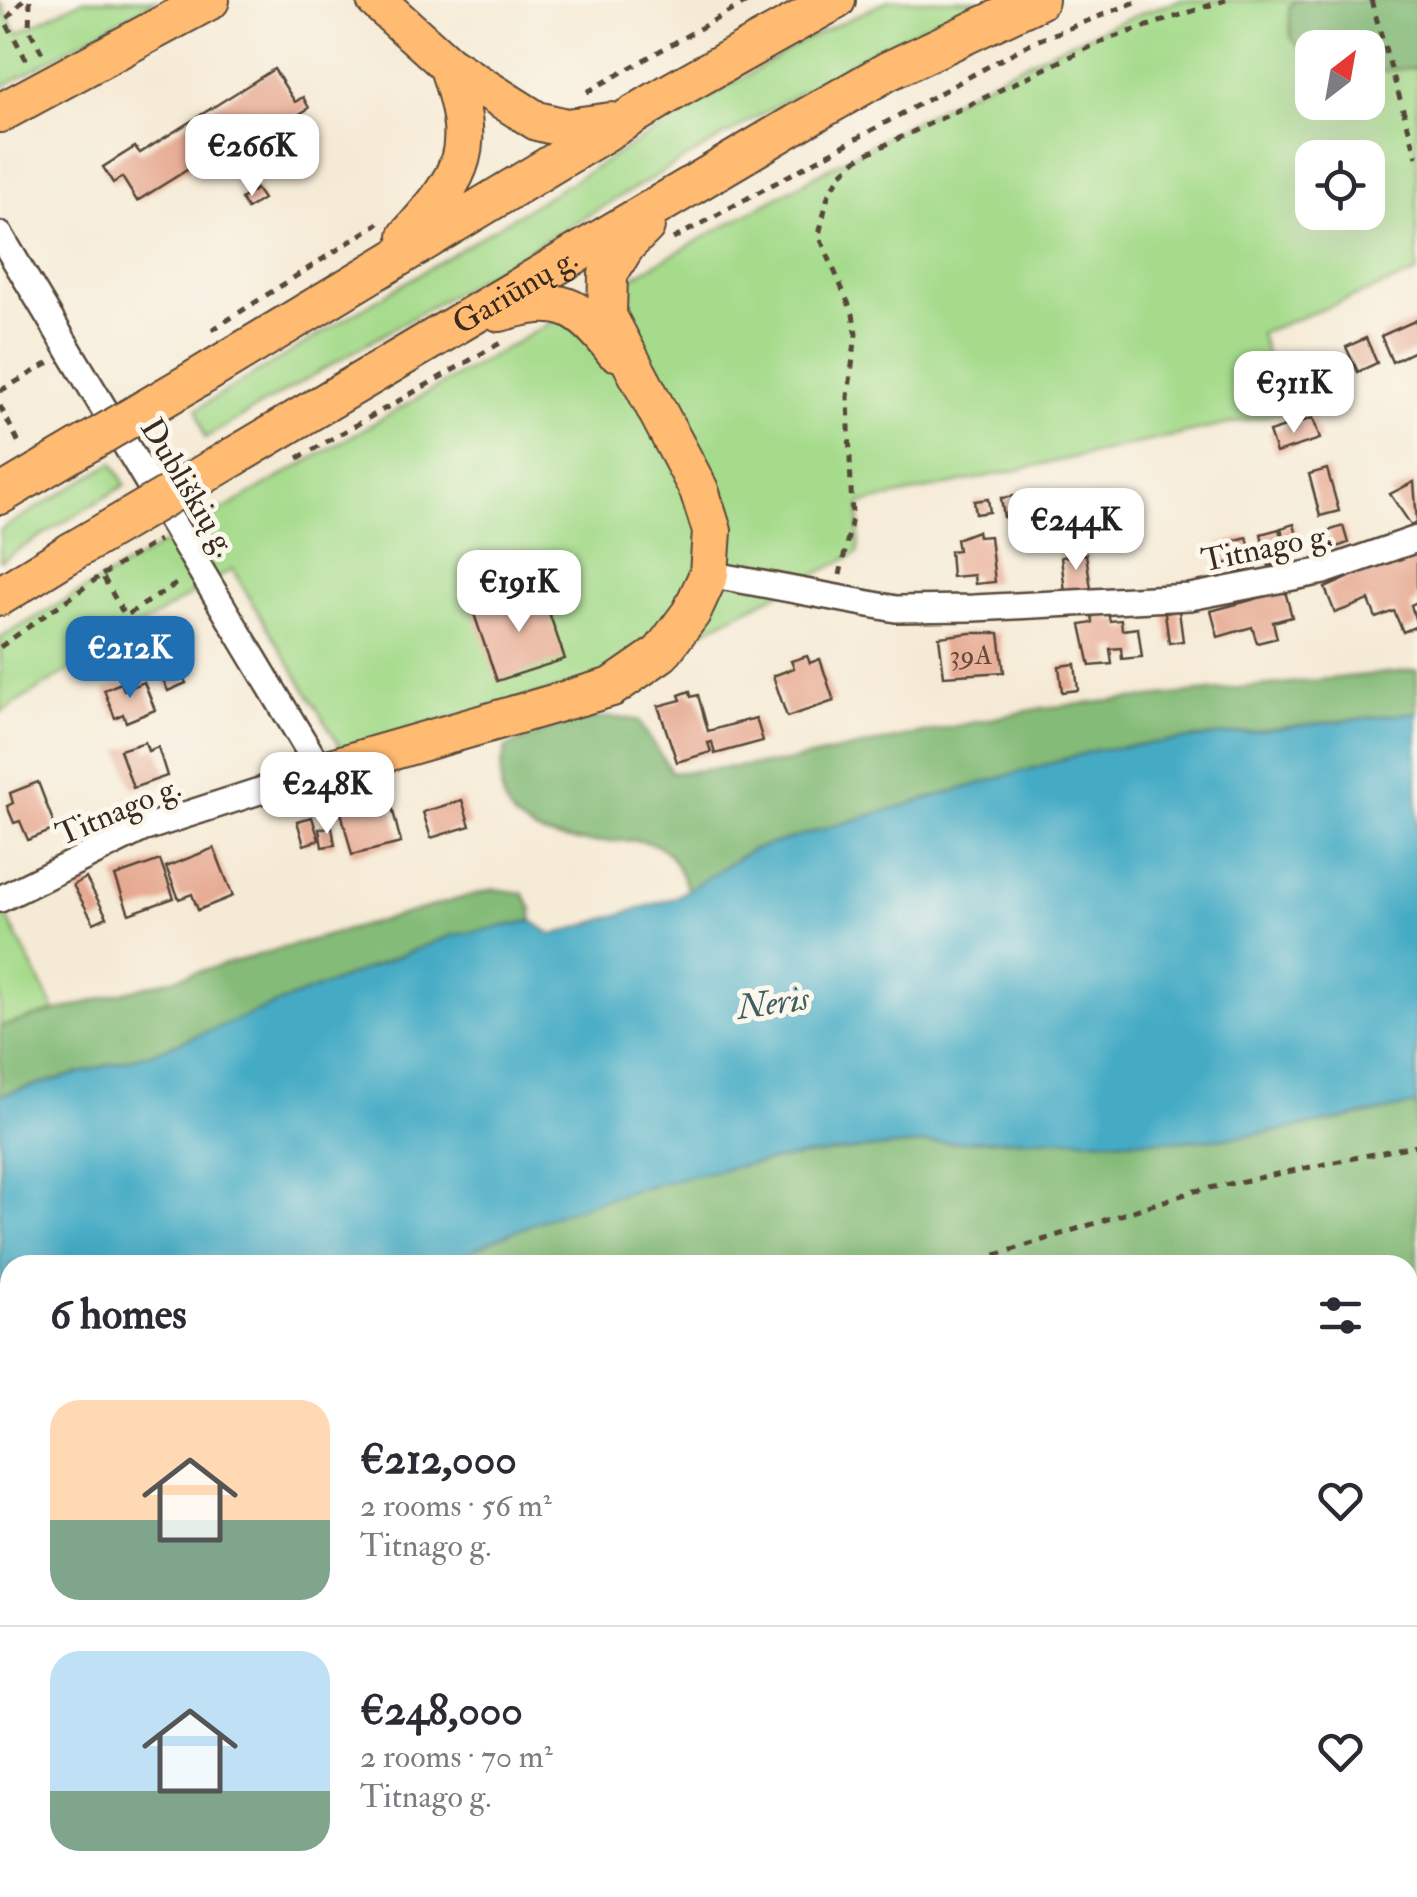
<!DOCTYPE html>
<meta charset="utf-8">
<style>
body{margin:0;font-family:"IM FELL Double Pica",serif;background:#f2f2f3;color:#2b2b33;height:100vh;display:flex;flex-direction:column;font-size:38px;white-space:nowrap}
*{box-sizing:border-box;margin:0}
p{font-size:32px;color:#7c7c81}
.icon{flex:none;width:55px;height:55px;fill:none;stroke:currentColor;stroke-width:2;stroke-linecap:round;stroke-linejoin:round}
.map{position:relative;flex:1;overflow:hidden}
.drawer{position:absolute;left:0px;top:1255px;width:1418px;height:642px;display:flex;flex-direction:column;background:#fff;border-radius:30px 30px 0 0;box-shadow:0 10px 40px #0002}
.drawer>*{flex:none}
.needle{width:65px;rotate:31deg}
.controls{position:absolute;left:1295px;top:30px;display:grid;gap:20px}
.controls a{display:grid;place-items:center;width:90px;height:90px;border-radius:20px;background:#fff;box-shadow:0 10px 40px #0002;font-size:50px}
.price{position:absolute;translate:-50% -85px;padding:0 22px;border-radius:20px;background:#fff;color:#222;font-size:32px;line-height:65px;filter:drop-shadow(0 2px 5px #0008)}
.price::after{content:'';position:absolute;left:50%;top:60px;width:30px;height:22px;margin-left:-15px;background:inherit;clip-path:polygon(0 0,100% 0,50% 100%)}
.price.active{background:#1f6fb2;color:#fff}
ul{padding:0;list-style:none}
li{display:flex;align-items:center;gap:30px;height:250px;padding:0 50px}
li+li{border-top:2px solid #e1e1e2}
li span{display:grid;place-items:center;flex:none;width:280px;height:200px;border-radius:30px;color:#555}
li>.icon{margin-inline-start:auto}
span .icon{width:120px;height:120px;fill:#fffc;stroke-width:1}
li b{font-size:42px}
h2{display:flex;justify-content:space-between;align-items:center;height:120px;padding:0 50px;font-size:42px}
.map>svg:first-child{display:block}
</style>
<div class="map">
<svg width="1417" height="1897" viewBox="0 0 1417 1897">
<rect width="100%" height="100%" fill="#fbf7ec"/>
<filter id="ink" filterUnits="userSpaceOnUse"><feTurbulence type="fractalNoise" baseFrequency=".01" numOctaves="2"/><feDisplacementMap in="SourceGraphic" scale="20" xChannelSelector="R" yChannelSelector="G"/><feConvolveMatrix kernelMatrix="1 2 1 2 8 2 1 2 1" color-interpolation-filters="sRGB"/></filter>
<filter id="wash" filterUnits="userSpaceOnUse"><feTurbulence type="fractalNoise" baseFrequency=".0048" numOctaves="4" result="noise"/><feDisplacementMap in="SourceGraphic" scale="40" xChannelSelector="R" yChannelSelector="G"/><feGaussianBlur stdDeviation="2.25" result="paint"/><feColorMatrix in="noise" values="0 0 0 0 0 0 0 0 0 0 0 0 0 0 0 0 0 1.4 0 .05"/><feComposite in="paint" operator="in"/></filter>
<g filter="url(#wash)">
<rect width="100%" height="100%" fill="#f5ead5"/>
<!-- green -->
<g fill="#a6db8c" stroke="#708255" stroke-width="2.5" fill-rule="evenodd">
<path d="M82 0H156L0 88V1L17 33Z"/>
<path d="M889 0H978L862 56 205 438 197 409 805 40Z"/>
<path d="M1180 0H1296L1289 8 1312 63V102H1368V72L1417 67V273L1260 333 1284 412 860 504 858 553 624 671 341 748 232 569 0 713V638C253 493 505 346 761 206 897 132 1032 48 1180 0ZM1312 158H1368V212H1312Z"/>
<path d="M113 463 125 485 0 561V530Z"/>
<path d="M0 903 55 1011 0 1027Z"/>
<path d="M1417 1322V1729L1408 1721V1338Z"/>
<path d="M10 1679V1888H237L242 1897H0V1692Z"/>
</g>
<!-- forest -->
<g fill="#84bb78" stroke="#60724b" stroke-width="2.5">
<path d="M1296 0H1417V67L1368 72V48H1312L1311 63 1291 37 1289 8Z"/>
<path d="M1417 670V712L1096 750 751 850 688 890C681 875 674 853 658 846 636 836 612 843 589 842 526 838 486 816 506 748 551 726 587 712 638 720L672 773 786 762 1042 708Z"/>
<path d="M494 889 523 893 532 909V921L450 936 155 1052 0 1095V1027Z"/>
<path d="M1417 1105V1322L1408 1338V1265H443C620 1171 819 1146 1017 1139 1078 1137 1139 1143 1199 1140 1271 1136 1346 1117 1417 1105Z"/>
<path d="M1408 1721 1417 1729V1897H242L237 1888H1408Z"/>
</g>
<!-- water -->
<path fill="#45abc5" stroke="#406a72" stroke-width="2.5" d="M1417 712V1105C1346 1117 1271 1136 1199 1140 1139 1143 1078 1137 1017 1139 819 1146 620 1171 443 1265H10V1679L0 1692V1095L155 1052 450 936 532 921 553 935 674 898 751 850 1096 750Z"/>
<g id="blocks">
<!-- building -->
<g fill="#e6a890">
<path d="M274 69 295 102 303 97 309 108 280 126 274 116 137 201 122 177 113 183 103 167 135 147 140 153Z"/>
<path d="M256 189 263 199 247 209 241 199Z"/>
<path d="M1417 320V350L1392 362 1381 336Z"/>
<path d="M1366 338 1377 363 1358 372 1346 347Z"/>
<path d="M1313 418 1320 439 1276 453 1269 432Z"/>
<path d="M1327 469 1339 511 1320 516 1309 474Z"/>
<path d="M1414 482 1417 522 1411 525 1390 494Z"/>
<path d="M1023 495 1026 514 1004 517 1001 498Z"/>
<path d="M988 499 990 512 976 514 974 501Z"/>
<path d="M1294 524 1300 547 1288 551 1281 528Z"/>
<path d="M1343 526 1348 543 1334 548 1328 531Z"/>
<path d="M1279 529 1288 562 1269 566 1261 534Z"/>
<path d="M977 531 978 537 990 536 995 582 975 584 974 575 952 577 950 551 958 550 956 539Z"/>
<path d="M1247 537 1256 567 1235 573 1232 562 1224 564 1218 545Z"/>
<path d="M1417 551V602L1411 605 1417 626 1403 632 1394 611 1376 618 1369 600 1335 613 1325 588 1348 578 1346 575Z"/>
<path d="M1086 554 1091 589 1065 592 1061 557Z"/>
<path d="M541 589 565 659 497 681 473 611Z"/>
<path d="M1285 591 1292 617 1273 622 1277 638 1257 643 1252 627 1218 637 1211 611Z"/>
<path d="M1179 611 1183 641 1169 643 1165 613Z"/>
<path d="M1108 613 1110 621 1121 620 1122 630 1138 628 1142 657 1122 659 1121 648 1110 649 1112 664 1090 666 1081 625 1093 623 1092 614Z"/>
<path d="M164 633 186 683 168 691 146 641Z"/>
<path d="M970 633H999L1004 672 944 676 939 637Z"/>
<path d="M125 641 136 662 124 668 113 647Z"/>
<path d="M807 656 810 663 820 659 834 701 787 717 773 676 794 668 791 661Z"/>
<path d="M1075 664 1078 690 1062 692 1059 666Z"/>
<path d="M144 682 155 710 126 722 123 714 115 718 104 690 121 683 124 690Z"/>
<path d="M690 691 691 697 698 695 708 731 756 718 763 741 715 754 712 742 708 743 711 752 677 762 658 706 681 700 679 695Z"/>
<path d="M145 742 148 751 158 747 167 776 133 788 120 750Z"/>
<path d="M38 782 56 829 28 840 20 821 14 823 7 806 13 803 10 793Z"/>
<path d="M389 795 401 843 352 855 340 808Z"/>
<path d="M462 800 470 826 431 838 423 812Z"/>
<path d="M312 817 319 840 304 845 297 821Z"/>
<path d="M332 827 335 845 322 847 319 829Z"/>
<path d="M214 848 233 896 198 910 192 894 179 899 166 867Z"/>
<path d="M160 860 174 898 129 914 115 876Z"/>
<path d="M86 878 107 917 94 923 73 885Z"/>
</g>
</g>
</g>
<g filter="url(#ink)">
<use href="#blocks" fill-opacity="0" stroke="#574739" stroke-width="2.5"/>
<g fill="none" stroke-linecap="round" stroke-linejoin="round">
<defs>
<g id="minor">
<path d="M0 235 321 771 142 829 0 899"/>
<path d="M709 574 896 609 974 608 1190 597 1324 571 1417 539"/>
</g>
<g id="highway">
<path d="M376 0 448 65 537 121 566 128 611 122"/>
<path d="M0 113 210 0"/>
<path d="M408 236C466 172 477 149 448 65"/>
<path d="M500 312C557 295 578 302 615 351"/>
<path d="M198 378 675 90 836 0"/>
<path id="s1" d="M235 456 802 120 888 71 1039 0"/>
<path d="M0 495 37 473"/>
<path d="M0 596 73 551"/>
<path d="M321 771 612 687 661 653 691 613 709 574 712 531 699 490 607 316 608 274 626 245 645 226"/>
</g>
</defs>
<!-- minor casing -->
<use href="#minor" stroke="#574739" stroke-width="30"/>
<!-- highway casing -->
<use href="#highway" stroke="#574739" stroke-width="42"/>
<!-- path -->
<g stroke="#574739" stroke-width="5" stroke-dasharray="8 8" stroke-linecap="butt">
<path d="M23 0 5 21 27 61"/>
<path d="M30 0 29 29 42 53"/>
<path d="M1371 0 1417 157"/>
<path d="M587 92 750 0"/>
<path d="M673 239 1031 43 1141 0"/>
<path d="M212 330 379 223"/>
<path d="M0 391 49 363"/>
<path d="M0 406 21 447"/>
<path d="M298 458 502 342"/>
<path d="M840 575 852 518 848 397 856 334 853 314 819 235 828 196 841 174 860 157 1105 40 1226 0"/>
<path d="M0 647 102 575 125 616 181 581"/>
<path d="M965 1265 1195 1191 1417 1145"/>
<path d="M215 1888 220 1897"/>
<path d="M0 1897 10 1868"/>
</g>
<!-- minor -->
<use href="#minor" stroke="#fff" stroke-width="25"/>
<!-- highway -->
<use href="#highway" stroke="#ffbb71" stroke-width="38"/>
<defs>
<g id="highway-bridge">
<path d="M37 473 198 378"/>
<path d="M73 551 235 456"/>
</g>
</defs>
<!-- highway-bridge casing -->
<use href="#highway-bridge" stroke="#574739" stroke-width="42" stroke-linecap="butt"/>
<!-- path-bridge -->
<path stroke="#574739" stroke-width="5" stroke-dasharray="8 8" stroke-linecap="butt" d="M102 575 159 540"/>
<!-- highway-bridge -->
<use href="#highway-bridge" stroke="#ffbb71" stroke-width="38"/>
</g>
</g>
<g text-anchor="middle" stroke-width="10" stroke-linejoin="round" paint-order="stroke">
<!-- number labels -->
<g font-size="28" fill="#664a3a">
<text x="971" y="664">39A</text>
</g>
<!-- street labels -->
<g font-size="32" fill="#3b2a1e" stroke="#fbf7ec">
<text dy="11" stroke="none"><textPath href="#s1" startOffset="325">Gariūnų g.</textPath></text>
<text transform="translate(189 487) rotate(59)" y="11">Dubliškių g.</text>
<text transform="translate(1266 547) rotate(-12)" y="11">Titnago g.</text>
<text transform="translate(118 810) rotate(-23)" y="11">Titnago g.</text>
</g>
<!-- water labels -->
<g font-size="35" font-style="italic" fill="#3f5e61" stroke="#fbf7ec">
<text transform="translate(773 1002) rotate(-8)" y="12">Neris</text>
</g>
</g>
</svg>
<div class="controls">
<a><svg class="needle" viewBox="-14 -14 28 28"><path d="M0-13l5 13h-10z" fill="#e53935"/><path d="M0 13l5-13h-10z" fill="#7c7c81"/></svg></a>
<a><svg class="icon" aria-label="locate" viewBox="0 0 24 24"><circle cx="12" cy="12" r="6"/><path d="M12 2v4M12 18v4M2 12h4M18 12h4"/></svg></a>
</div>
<b class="price" style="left:252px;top:199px">€266K</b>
<b class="price" style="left:1294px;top:436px">€311K</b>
<b class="price" style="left:1076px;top:573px">€244K</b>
<b class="price" style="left:519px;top:635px">€191K</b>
<b class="price active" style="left:130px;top:701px">€212K</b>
<b class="price" style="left:327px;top:837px">€248K</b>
<section class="drawer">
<h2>6 homes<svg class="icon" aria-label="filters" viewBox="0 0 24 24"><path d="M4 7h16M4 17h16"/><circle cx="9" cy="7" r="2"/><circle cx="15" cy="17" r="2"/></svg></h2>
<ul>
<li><span style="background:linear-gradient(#ffd9b3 60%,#7fa58c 0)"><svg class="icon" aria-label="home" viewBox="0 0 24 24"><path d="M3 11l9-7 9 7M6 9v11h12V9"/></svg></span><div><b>€212,000</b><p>2 rooms · 56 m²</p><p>Titnago g.</p></div><svg class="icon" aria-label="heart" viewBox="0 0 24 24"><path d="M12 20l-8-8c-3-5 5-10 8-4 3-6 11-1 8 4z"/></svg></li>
<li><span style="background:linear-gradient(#bfe0f5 70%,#7fa58c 0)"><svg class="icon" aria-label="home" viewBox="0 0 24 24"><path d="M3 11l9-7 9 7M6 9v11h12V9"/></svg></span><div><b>€248,000</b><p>2 rooms · 70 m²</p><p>Titnago g.</p></div><svg class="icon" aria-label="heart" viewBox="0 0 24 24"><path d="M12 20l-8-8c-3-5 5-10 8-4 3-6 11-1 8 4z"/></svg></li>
</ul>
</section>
</div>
